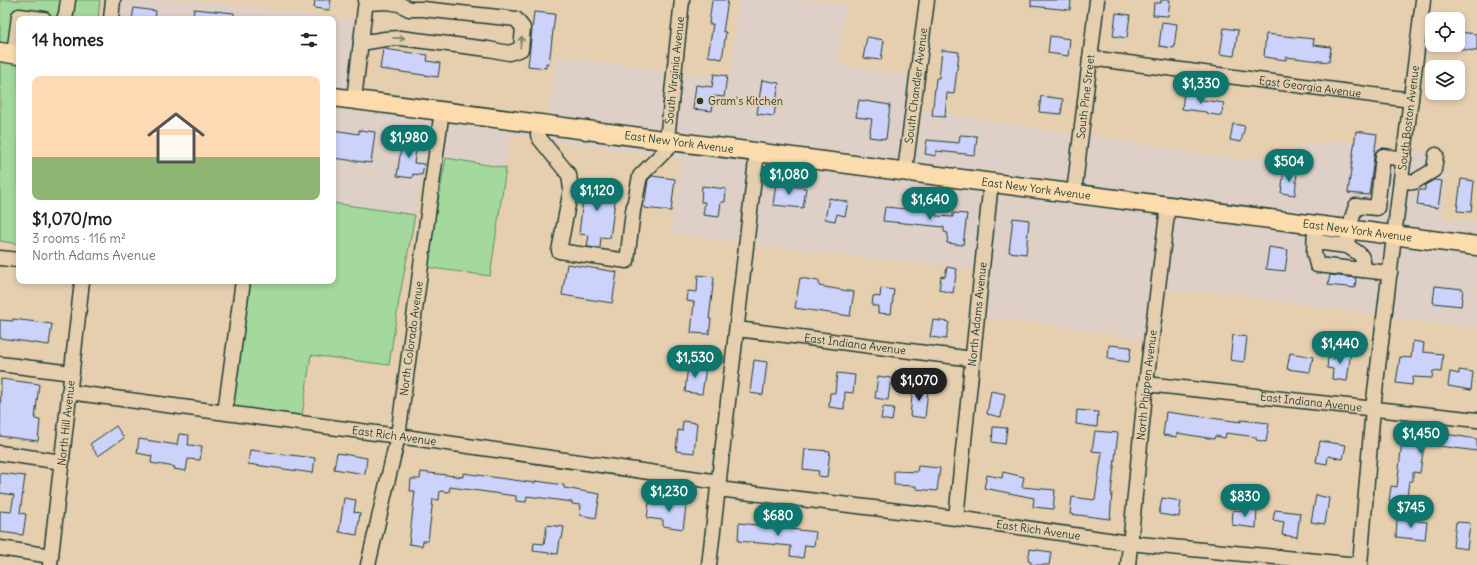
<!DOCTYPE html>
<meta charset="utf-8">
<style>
body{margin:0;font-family:Delius,sans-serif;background:#f2f2f2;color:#222;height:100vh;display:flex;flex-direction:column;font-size:15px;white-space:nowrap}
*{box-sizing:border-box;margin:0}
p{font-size:13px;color:#767676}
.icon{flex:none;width:22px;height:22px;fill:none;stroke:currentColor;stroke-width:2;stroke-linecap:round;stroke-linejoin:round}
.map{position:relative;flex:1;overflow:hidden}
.details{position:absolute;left:16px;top:16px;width:320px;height:268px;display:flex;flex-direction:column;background:#fff;border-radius:8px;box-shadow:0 2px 6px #0003}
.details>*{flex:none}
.buttons{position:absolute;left:1425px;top:12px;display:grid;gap:8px}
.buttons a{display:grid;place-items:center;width:40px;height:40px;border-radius:8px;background:#fff;box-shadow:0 2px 6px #0003;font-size:20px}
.price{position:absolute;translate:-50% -34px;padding:0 9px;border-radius:14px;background:#0f766e;color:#fff;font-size:13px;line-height:26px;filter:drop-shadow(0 1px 2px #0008)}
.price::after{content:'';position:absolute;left:50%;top:24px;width:12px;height:9px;margin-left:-6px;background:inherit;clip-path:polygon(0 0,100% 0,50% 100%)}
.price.selected{background:#222;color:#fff}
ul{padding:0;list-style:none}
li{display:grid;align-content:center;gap:8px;height:212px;padding:0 16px}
li span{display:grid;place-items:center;height:124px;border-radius:8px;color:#555}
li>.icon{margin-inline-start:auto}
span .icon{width:72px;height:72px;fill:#fffc;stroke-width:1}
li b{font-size:17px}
h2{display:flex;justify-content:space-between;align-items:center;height:48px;padding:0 16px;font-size:17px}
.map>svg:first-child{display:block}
</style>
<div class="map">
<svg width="1477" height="565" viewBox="0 0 1477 565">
<rect width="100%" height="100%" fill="#e6cfaf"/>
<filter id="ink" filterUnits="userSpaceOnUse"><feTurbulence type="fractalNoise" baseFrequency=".025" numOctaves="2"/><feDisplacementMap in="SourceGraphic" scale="8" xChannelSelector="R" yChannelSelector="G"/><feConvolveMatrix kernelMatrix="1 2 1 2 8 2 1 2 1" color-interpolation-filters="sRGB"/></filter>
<g filter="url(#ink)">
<!-- built -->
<g fill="#ded0c6">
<path d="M118 0H189L358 20 349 92 333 90V19H116Z"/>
<path d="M738 0H806L847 4 837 64 912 76 900 164 673 135 680 73 730 77Z"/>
<path d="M555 56 669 71 662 133 548 117Z"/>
<path d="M333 103 435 116 415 215 333 203Z"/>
<path d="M918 109 1075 134 1069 186 911 166Z"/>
<path d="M446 117 751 157 741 243 670 233 680 159 510 135 506 168 446 158 435 218 426 217Z"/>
<path d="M1086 135 1243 160 1333 140 1399 149 1390 228 1080 188Z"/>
<path d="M1410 151 1435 154 1448 174 1442 217 1477 222V240L1401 230Z"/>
<path d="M762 159 985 188 976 269 810 252 752 244Z"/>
<path d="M995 189 1162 211 1146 339 982 316Z"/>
<path d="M1173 213 1388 241 1379 316 1225 293 1163 291Z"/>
<path d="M1399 242 1477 252V330L1390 317Z"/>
</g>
<!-- green -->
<g fill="#a3d99c" stroke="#618b68">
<path d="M0 0H100L98 19H19V49L0 46Z"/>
<path d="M0 59 19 61V244L0 241Z"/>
<path d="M446 158 506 168 490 276 417 266 426 217 435 218Z"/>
<path d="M333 203 415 215 399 300 389 365 311 355 302 416 231 407 248 281H333Z"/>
</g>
<!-- building -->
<g fill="#ccd2fa" stroke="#1f3d34">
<path d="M315 0H331L329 10 314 8Z"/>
<path d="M712 0H728L723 32H726L722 59 708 56 713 24H709Z"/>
<path d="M1031 0H1071L1070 10 1031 6Z"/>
<path d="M1161 0H1170L1168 16 1153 15 1154 3H1161Z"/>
<path d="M134 8 156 11 155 19H132Z"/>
<path d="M194 9 234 13 233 19H193Z"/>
<path d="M534 12 555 14 549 64 546 63V68L528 66Z"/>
<path d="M1116 13 1130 15 1127 38 1113 36Z"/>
<path d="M1162 22 1177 24 1174 48 1159 46Z"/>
<path d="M1224 28 1238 30 1234 56 1220 54Z"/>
<path d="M1458 32 1477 34V51L1458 49Z"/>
<path d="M1266 34 1314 39 1313 45 1331 47 1329 62 1286 57V60L1264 57Z"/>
<path d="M1050 36 1070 39 1068 56 1048 53Z"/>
<path d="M867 37 884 40 881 60 863 58Z"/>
<path d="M383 49 428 55 427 61 440 63 438 77 380 69Z"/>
<path d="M942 50 959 52 954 94 947 93 945 117 932 116 936 78H939Z"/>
<path d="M714 74 727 76 724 97 714 96 712 111 693 109 696 85 712 87Z"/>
<path d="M762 80 779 83 774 116 757 114Z"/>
<path d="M1184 91 1197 93 1196 99 1224 103 1221 116 1206 113V112L1182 109Z"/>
<path d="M1041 96 1063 99 1061 114 1039 112Z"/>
<path d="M859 100 890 105 886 139 869 137 872 119 856 117Z"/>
<path d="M1233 124 1245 126 1241 142 1230 140Z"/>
<path d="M333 130 359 134V130L375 132 371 163 333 158Z"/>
<path d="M1356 131 1377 134 1369 195 1348 193Z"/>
<path d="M960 135 977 136 975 155 936 151V156L925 154 927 140 959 143Z"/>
<path d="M403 136 418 138 414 163 424 164 422 175 413 174 412 178 397 176Z"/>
<path d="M1284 170 1297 172 1295 195 1281 193Z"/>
<path d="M652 176 675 179 671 211 644 208 648 180Z"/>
<path d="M1461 179 1474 181 1471 212 1457 211Z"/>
<path d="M1434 180 1442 181 1438 208 1417 205 1419 190H1425V185Z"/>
<path d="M585 182 617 186 610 238 601 237 600 248 587 247 589 235 579 234Z"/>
<path d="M776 184 806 188 803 208 773 205Z"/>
<path d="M702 186 726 189 725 202H721L719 217 703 215 705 202H701Z"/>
<path d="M829 198 848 202 845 216 837 214 835 221 825 219Z"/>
<path d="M885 207 917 210V208L936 210V216L953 217V213L967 214 963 245 947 243 948 233 944 232V227L883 221Z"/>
<path d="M1013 218 1029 220 1026 254 1009 252Z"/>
<path d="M1269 247 1288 250 1285 271 1266 269Z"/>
<path d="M567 264 617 272 612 303 562 295Z"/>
<path d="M947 267 957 269 953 293 939 290 941 276 945 277Z"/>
<path d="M698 275 714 277 709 319H711L709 334 691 333 694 302 687 301 688 291 697 292Z"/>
<path d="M1330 275 1356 278 1355 288 1328 285Z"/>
<path d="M800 278 819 281V286L854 292 850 316 795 308Z"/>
<path d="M1435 286 1463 289 1461 306 1433 303Z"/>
<path d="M881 288 894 290 891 314 878 313V306H872L873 296 880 297Z"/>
<path d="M13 319 52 324 49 345 0 338V320L13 321Z"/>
<path d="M933 320 949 322 946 339 930 337Z"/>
<path d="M1233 335 1247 337 1244 362 1230 360Z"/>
<path d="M1413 341 1424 343 1423 352 1443 354 1441 372 1433 371 1432 378 1413 377 1412 385 1396 383 1400 357 1411 358Z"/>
<path d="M1109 345 1131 347 1129 362 1108 359Z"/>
<path d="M1335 349 1351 351 1347 381 1332 379 1333 369 1327 368 1328 358 1334 359Z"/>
<path d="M1290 353 1313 357 1310 372 1287 369Z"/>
<path d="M754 360 767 362 763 395 750 393Z"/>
<path d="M688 365 706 367 702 394 685 392Z"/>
<path d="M1459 370 1473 372 1471 390 1448 386 1450 372 1459 374Z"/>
<path d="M837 373 855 375 853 393 845 392 844 409 829 407 830 393H835Z"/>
<path d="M878 376 891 378 888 400 875 398Z"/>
<path d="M1 379 39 384 35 419 40 420 38 441 0 436Z"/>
<path d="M913 387 928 389 925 418 910 416Z"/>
<path d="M991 391 1005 394 1001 417 987 414Z"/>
<path d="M883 407 894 408 892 421 881 419Z"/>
<path d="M1077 410 1098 412 1097 427 1076 424Z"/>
<path d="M1166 412 1241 422V420L1269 423 1266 442 1256 440V437L1226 433 1225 438 1215 436 1214 439 1177 433V437L1163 435Z"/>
<path d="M683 421 697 423 694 453 676 451 678 430 682 431Z"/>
<path d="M1402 425 1419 427V430L1477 439V451L1424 444 1420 473 1413 472V481H1409L1406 504 1389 502 1391 486 1397 487 1402 441 1400 440Z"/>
<path d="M116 426 124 438 98 456 90 444Z"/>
<path d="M993 427 1007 428 1005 444 992 442Z"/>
<path d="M1095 431 1118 433 1111 493H1112L1110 519 1070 514 1072 497 1095 500 1102 452 1092 451Z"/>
<path d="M179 434 189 435 188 445 202 446 200 460 188 459 186 471 174 469 175 467 151 463 152 456 137 453 139 439 177 445Z"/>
<path d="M1320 441 1346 445 1343 459 1328 456 1327 464 1316 462Z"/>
<path d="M805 449 830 451 827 477 818 476 819 471 803 469Z"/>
<path d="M250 450 315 458 313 473 248 464Z"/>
<path d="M337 453 367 458 365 474 334 469Z"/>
<path d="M918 466 940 468 937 491 916 489V486L894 485V471L917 472Z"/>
<path d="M421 472 463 477V473L535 483 536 481 564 485V488L600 494 596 518 580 515 581 505 572 504V502L527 496 526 502 516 501V496L450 487 449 492 440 491 439 500 433 499 428 541H423L422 546 409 544 415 491H410L411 479H420Z"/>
<path d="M1003 472 1024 477 1022 487 1055 490 1053 509 1033 507 1034 498 984 488 987 475 1002 478Z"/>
<path d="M0 473 25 476 20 513 26 514 23 535 0 532V511L11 512 14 495 0 493Z"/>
<path d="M1316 495 1329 498 1325 524 1311 522Z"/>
<path d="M344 498 356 500 354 512 360 513 357 535 339 532Z"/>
<path d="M671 498 687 500 683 529 663 526V520L647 518 649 503 670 505Z"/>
<path d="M1162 498 1181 501 1179 517 1159 514Z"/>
<path d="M1244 507 1257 508 1256 528 1232 525 1233 510 1244 511Z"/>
<path d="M1275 510 1300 513 1297 537 1282 535 1284 522 1273 520Z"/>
<path d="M1397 519 1427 522 1425 540 1396 537Z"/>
<path d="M1456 522 1470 523 1467 549 1453 547Z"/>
<path d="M739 523 816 532 814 546 805 545 803 558 790 556 791 546 738 541Z"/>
<path d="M547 525 564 527 562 539H560L558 554 533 551 534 543 544 544Z"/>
<path d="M1030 549 1051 552 1049 565H1031V562L1028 561Z"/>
</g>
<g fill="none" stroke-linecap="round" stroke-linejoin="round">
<defs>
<g id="minor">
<path d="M64 19 66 14 68 0"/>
<path d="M111 19 113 0"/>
<path d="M361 43 385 39 400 38 488 49 509 53 521 49 523 28 516 19 423 9H409L399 4 388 2 366 3"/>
<path d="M14 54 19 16 44 19"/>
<path id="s1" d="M1090 58 1411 100"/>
<path d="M354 99 366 0"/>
<path d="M540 123 538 135 540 139 569 175 571 189 559 251 627 261 633 211 640 176 675 141"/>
<path id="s2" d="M667 140 682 0"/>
<path id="s3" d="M905 171 927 0"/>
<path d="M1401 180 1414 182 1434 170 1436 155"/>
<path id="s4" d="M1074 193 1097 0"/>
<path d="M1315 225 1314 253 1317 265 1390 273"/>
<path d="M1349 229 1347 246C1359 253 1365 255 1363 270"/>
<path d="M1350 229 1352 218 1356 206 1377 208 1383 156 1404 159"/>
<path d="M1315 242 1347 246"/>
<path d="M0 258 19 260"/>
<path id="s5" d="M737 329 973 359"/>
<path d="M0 364 72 373"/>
<path id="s6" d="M1146 384 1477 420"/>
<path id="s7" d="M69 392 398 436 719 482"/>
<path d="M225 412 243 281"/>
<path d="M0 453 62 462"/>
<path id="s8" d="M718 489 956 518 1129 543 1359 565"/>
<path id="s9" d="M956 518 991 182"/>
<path d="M0 548 51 556"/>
<path id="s10" d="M50 565 82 281"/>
<path id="s11" d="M368 565 398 436 442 110"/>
<path d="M709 565 757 152"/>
<path id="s12" d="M1128 565 1146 384 1168 206"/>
<path id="s13" d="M1360 565 1373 408 1423 0"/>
</g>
<g id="major">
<path d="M0 52 19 55"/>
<path id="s14" d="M333 97 1477 246"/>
</g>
</defs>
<!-- minor casing -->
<use href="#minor" stroke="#1f3d34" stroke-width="17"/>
<!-- major casing -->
<use href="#major" stroke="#1f3d34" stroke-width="21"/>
<!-- minor -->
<use href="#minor" stroke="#e6cfaf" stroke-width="14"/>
<!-- major -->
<use href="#major" stroke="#fcdcac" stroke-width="18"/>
</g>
<!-- one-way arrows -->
<defs><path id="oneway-shaft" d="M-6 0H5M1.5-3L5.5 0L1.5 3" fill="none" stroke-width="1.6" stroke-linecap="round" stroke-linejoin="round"/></defs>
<g stroke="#797f6b">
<use href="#oneway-shaft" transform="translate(399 38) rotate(1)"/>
<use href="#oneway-shaft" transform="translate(521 42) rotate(-81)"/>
</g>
</g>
<!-- markers -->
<circle fill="#1f3d34" stroke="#e6cfaf" stroke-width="1.5" cx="700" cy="101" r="4"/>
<g text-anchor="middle" stroke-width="3.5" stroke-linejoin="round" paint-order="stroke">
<!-- street labels -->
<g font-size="11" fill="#1f3d34" stroke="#e6cfaf">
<text dy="4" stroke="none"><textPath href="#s2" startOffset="70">South Virginia Avenue</textPath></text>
<text dy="4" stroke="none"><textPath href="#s3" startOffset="86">South Chandler Avenue</textPath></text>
<text dy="4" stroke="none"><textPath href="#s1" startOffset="222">East Georgia Avenue</textPath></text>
<text dy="4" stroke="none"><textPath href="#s4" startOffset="97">South Pine Street</textPath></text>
<text dy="4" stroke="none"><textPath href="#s13" startOffset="450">South Boston Avenue</textPath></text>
<text dy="4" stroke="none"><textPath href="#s14" startOffset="349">East New York Avenue</textPath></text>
<text dy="4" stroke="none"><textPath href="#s14" startOffset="709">East New York Avenue</textPath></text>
<text dy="4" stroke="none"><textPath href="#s14" startOffset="1033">East New York Avenue</textPath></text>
<text dy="4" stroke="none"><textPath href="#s9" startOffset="205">North Adams Avenue</textPath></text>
<text dy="4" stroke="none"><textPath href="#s11" startOffset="231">North Colorado Avenue</textPath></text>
<text dy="4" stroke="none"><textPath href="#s5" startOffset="119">East Indiana Avenue</textPath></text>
<text dy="4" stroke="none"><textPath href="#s12" startOffset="181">North Phippen Avenue</textPath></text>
<text dy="4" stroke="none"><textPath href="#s6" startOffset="166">East Indiana Avenue</textPath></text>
<text dy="4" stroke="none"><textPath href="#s10" startOffset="143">North Hill Avenue</textPath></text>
<text dy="4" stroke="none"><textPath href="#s7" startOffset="328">East Rich Avenue</textPath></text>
<text dy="4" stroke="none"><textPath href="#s8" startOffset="323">East Rich Avenue</textPath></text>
</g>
<!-- poi labels -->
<g font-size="11" fill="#1f3d34" stroke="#e6cfaf" text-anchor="start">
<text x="708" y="105">Gram's Kitchen</text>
</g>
</g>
</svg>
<div class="buttons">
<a><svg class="icon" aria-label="locate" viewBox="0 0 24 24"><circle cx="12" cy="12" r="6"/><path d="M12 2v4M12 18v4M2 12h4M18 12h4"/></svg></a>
<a><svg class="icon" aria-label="layers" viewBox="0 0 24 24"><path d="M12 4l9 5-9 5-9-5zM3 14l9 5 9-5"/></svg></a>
</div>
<b class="price" style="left:1201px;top:105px">$1,330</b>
<b class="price" style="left:409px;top:159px">$1,980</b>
<b class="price" style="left:1289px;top:183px">$504</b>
<b class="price" style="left:789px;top:196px">$1,080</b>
<b class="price" style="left:597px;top:212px">$1,120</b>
<b class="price" style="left:930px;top:221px">$1,640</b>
<b class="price" style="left:1340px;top:365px">$1,440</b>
<b class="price" style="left:695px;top:379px">$1,530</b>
<b class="price selected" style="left:919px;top:402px">$1,070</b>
<b class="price" style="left:1421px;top:455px">$1,450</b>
<b class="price" style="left:669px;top:513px">$1,230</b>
<b class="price" style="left:1245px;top:518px">$830</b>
<b class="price" style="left:1411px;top:529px">$745</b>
<b class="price" style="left:778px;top:537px">$680</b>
<section class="details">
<h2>14 homes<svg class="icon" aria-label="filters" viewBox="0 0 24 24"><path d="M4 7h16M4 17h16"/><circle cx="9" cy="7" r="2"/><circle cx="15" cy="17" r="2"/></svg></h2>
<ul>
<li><span style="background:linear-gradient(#ffd9b3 65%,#8fb573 0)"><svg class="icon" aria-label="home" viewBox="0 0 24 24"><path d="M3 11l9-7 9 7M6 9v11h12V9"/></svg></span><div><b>$1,070/mo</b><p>3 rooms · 116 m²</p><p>North Adams Avenue</p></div></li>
</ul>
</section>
</div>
